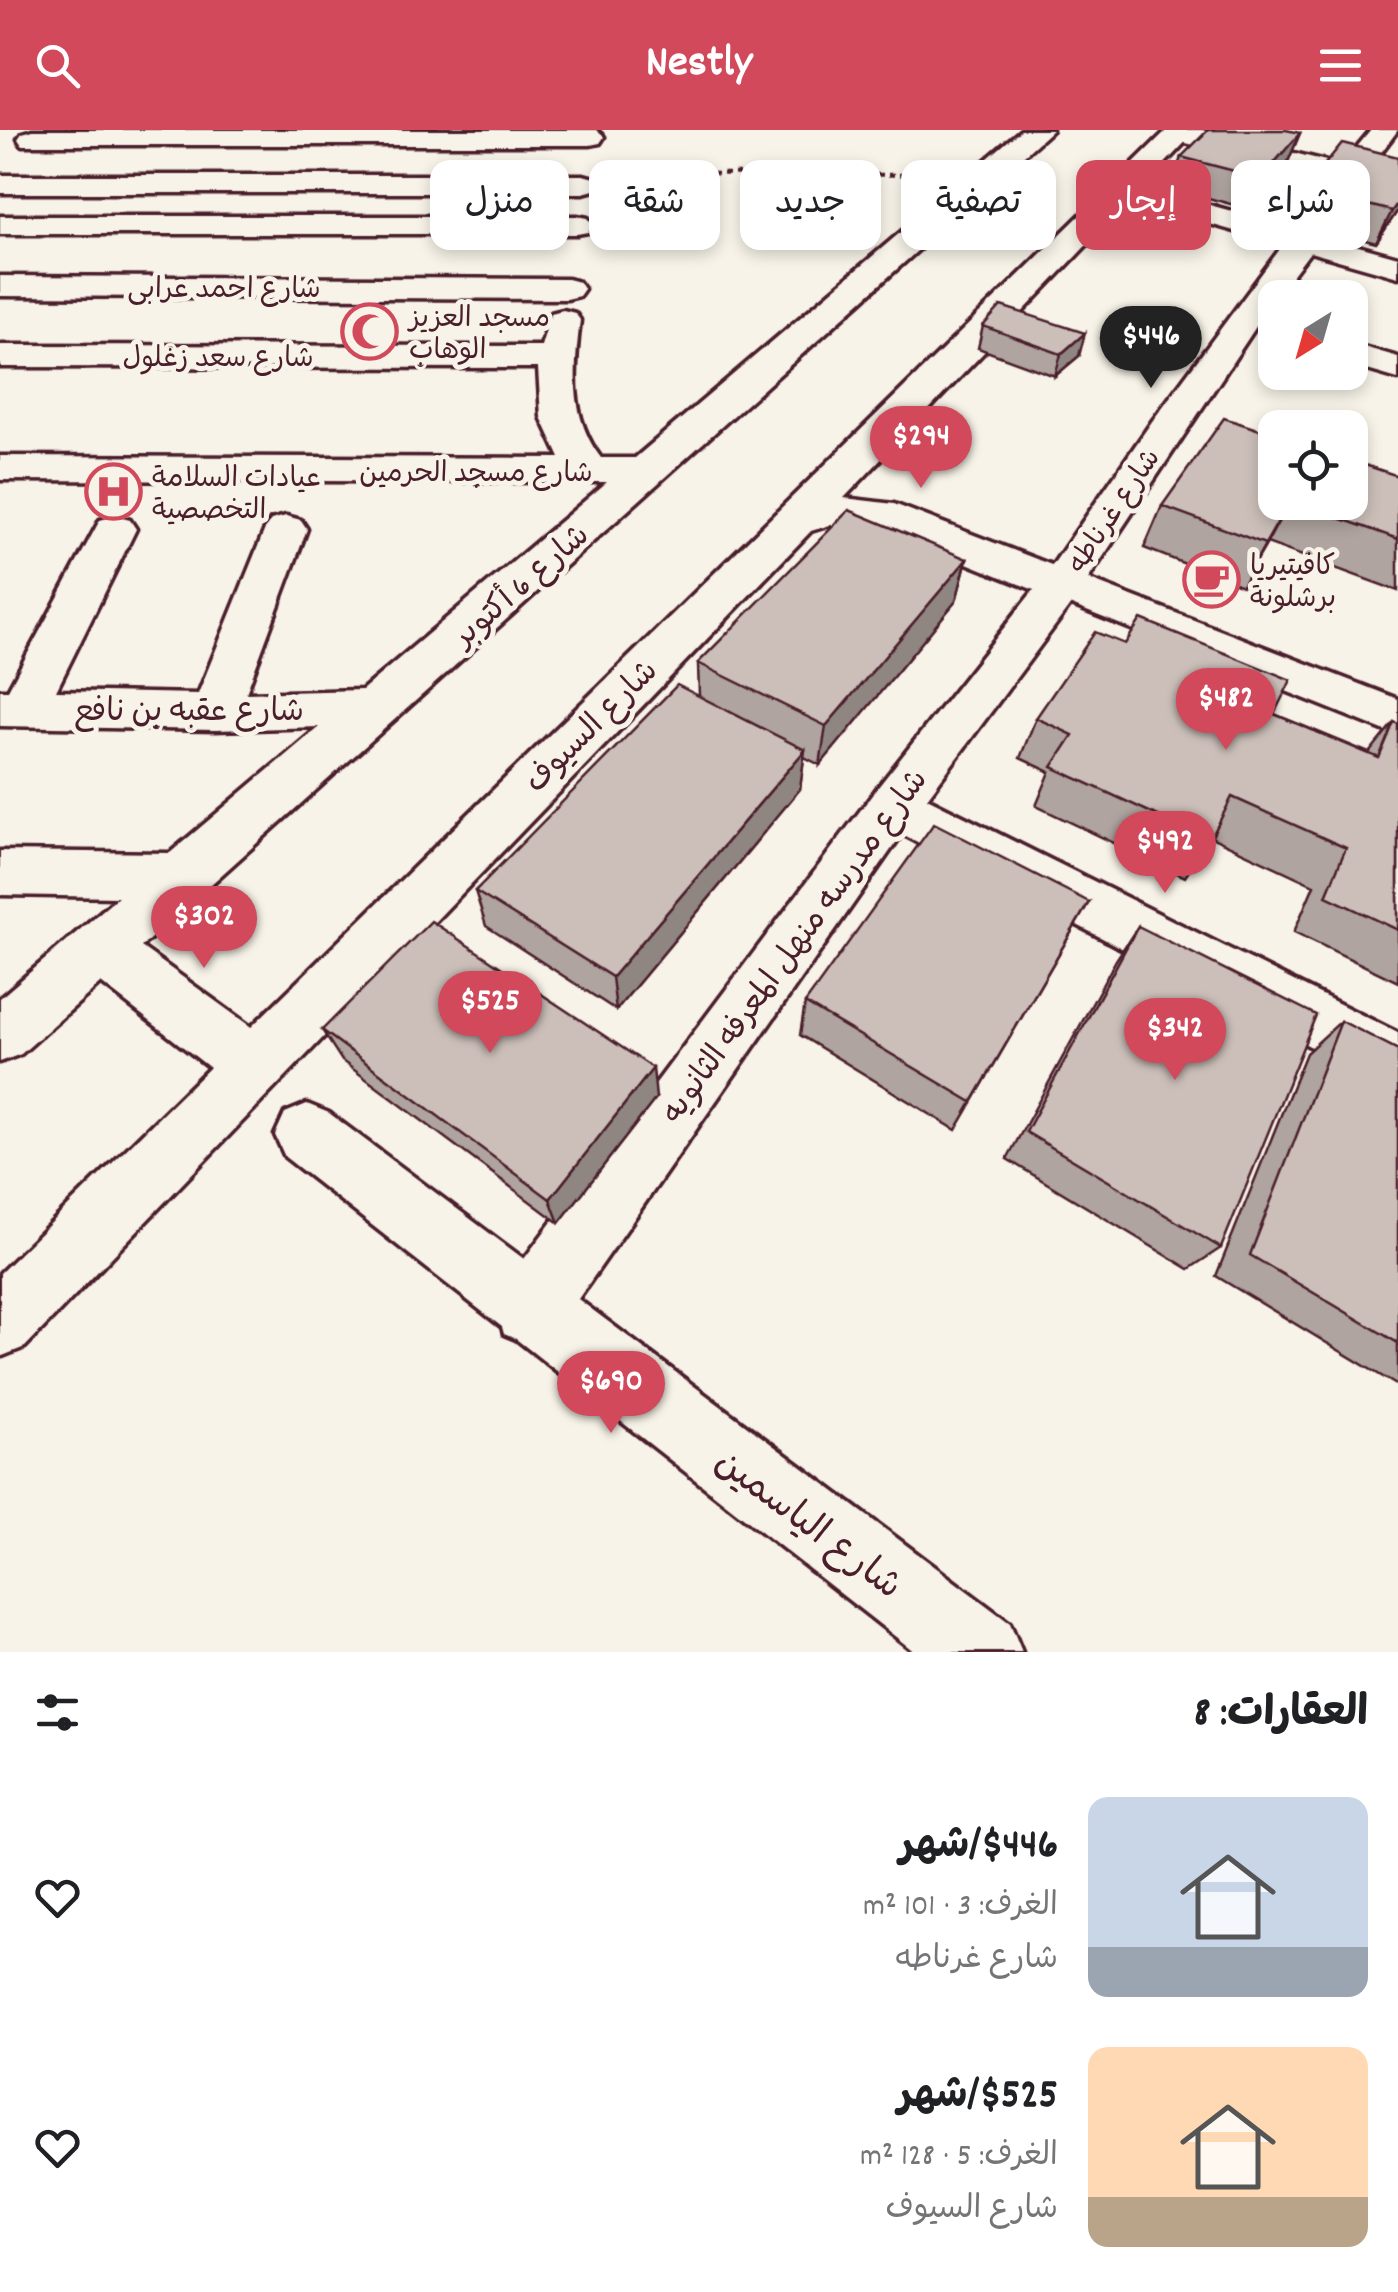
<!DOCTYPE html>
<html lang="ar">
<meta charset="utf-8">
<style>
body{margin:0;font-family:Dekko,"Playpen Sans Arabic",sans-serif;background:#f2f2f2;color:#202124;direction:rtl;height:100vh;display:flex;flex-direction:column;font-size:38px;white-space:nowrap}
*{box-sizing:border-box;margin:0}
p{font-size:32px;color:#757577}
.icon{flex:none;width:55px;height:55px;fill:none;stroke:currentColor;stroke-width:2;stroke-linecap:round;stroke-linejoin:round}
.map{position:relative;height:1522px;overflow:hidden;direction:ltr}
.sheet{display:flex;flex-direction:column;background:#fff;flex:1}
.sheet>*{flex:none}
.hud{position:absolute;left:30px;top:30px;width:1340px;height:90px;direction:rtl;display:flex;gap:20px}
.needle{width:65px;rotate:217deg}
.buttons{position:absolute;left:1258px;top:150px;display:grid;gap:20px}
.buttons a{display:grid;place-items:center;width:110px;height:110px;border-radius:20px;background:#fff;box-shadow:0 5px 15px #0003;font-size:50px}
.price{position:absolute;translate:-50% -85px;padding:0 22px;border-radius:35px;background:#d1495b;color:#fff;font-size:32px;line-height:65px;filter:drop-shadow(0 2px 5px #0008)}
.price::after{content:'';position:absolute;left:50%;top:60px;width:30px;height:22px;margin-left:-15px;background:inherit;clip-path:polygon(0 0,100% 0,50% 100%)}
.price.selected{background:#222;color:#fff}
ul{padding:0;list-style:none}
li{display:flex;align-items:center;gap:30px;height:250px;padding:0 30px}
li span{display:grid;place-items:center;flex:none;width:280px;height:200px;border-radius:20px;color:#555}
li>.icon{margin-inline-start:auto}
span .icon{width:120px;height:120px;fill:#fffc;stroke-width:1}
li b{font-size:42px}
h2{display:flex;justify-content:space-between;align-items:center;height:120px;padding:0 30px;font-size:42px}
.chip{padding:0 35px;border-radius:20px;background:#fff;box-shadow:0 5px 15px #0003;font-size:35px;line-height:90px}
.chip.selected{background:#d1495b;color:#fff}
header{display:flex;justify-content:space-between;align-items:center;height:130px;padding:0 30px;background:#d1495b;color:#fff;font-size:45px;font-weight:700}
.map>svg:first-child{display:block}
</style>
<header><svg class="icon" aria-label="menu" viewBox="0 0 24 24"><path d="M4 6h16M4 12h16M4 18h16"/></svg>Nestly<svg class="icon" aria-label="search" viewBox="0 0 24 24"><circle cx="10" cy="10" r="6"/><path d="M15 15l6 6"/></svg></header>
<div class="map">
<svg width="1398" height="1522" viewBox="0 0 1398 1522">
<rect width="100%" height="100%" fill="#f7f3e8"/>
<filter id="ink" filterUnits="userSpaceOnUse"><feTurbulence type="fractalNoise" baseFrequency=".01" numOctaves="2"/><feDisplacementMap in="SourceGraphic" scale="20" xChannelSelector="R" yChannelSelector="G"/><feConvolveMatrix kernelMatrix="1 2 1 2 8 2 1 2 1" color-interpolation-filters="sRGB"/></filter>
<g filter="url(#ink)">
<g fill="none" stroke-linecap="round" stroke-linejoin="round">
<defs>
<g id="minor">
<path d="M32 0H596L604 7 600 13 590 15H22L18 9 22 3Z"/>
<path d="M1021 0H1052L141 817 276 915 285 935 276 955 254 963 232 955 101 853 21 924 0 932V868L118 767 0 765V721L170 723 319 597 215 600 0 596V560H8L100 390 115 386 130 390 136 399 56 561 198 564 265 399 271 390 286 386 301 390 307 399 246 563 362 560 607 352 0 350V326L560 328 541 287 538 238 0 237V215L541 216 551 183 563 180 575 183 580 190C574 239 569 286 601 328H635Z"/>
<path d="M1168 0H1202L1342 35 1371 0H1398L1367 41 1398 49V67L1170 9Z"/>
<path d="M0 45H583L594 48 598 54 594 60 583 63H0Z"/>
<path d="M1123 51 1398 127V147L1310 122 1275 168 1077 466 927 668 1398 903V962L902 704 578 1169 1010 1493 1022 1522H915L516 1209 504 1204 502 1197 285 1027 275 1005 285 983 307 974 329 983 524 1129 875 661 1045 446 1153 290 1283 115 1112 66 1108 60 1112 54Z"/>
<path d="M0 86H577L588 88 593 95 588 102 577 104H0Z"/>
<path d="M0 146 567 149 579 152 584 159 579 166 567 169 0 166Z"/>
<path d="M1350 213 1398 227V249L1350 235Z"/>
</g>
<path id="major" d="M1167 0H1197L844 368 894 374 1398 569V606L872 395H830L811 401 25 1217 0 1227V1143Z"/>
</defs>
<!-- minor casing -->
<use href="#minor" stroke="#4a1f2b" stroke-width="7"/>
<!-- major casing -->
<use href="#major" stroke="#4a1f2b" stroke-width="7"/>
<!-- path -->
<path stroke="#4a1f2b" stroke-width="4" stroke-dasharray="6 5" stroke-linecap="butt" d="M613 43 931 45"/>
<!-- minor -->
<use href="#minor" fill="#f7f3e8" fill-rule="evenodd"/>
<!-- major -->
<use href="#major" fill="#f7f3e8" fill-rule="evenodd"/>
</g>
<!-- wall -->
<g fill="#afa49f" stroke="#4a1f2b" stroke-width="2.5">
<path d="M1300 3 1287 34 1249 79 1171 58 1181 27Z"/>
<path d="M1398 27V80L1376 113 1292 90 1305 59Z"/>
<path d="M983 196 1079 226 1055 246 978 218Z"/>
<path d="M1398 346V461L1267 413 1242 456 1144 418 1162 376 1275 372H1350Z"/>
<path d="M967 429 956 471 820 635 804 627 800 659 616 880 486 796 475 761 699 566 698 533Z"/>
<path d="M1274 584 1369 623 1394 592 1398 594V852L1294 802 1314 755 1211 707 1185 747 1036 676 1050 642 1020 628 1036 588Z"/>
<path d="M1089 772 956 1000 800 905 805 873Z"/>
<path d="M1138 796 1221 1118 1189 1139 1007 1029 1116 830Z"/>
<path d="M1341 891 1398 920V1256L1216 1146 1306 923Z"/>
<path d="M322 900 656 968 559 1093 342 931Z"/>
</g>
<!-- shaded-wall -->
<g fill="#8f8682" stroke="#4a1f2b" stroke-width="2.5">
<path d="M1300 3 1287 34 1249 79 1261 48Z"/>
<path d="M1398 72V80L1376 113 1392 81Z"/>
<path d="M1085 203 1079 226 1055 246 1061 224Z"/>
<path d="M1289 372 1267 413 1242 456 1265 414Z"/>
<path d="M967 429 956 471 820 635 826 596Z"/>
<path d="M805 620 800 659 616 880 612 847Z"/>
<path d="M653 938 656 968 559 1093 550 1069Z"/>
</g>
<!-- building -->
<g fill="#ccbfb9" stroke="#4a1f2b" stroke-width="2.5">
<path d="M1208 0H1286L1300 3 1261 48 1181 27Z"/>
<path d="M1342 13 1398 27V72L1392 81 1305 59Z"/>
<path d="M1001 176 1085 203 1061 224 983 196Z"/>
<path d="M1224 288 1275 305V372H1289L1265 414 1162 376Z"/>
<path d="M1350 330 1398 346V409L1294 372H1350Z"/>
<path d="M849 380 967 429 826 596 698 533Z"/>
<path d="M1141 489 1291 550 1274 584 1379 628 1394 592 1398 594V800L1326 766 1346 718 1232 667 1210 710 1052 637 1073 605 1036 588 1095 502 1125 514Z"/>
<path d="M677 555 805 620 612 847 475 761Z"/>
<path d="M934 693 1089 772 972 972 805 873Z"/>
<path d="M431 791 653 938 550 1069 322 900Z"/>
<path d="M1138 796 1316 885 1221 1118 1026 1002Z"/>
<path d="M1341 891 1398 920V1213L1250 1125Z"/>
</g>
</g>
<!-- icons -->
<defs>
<symbol id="mosque-ring" viewBox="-11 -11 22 22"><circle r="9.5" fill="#f7f3e8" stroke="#d1495b" stroke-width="1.5"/><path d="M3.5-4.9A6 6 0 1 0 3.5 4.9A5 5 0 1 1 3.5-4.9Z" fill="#d1495b"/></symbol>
<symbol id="hospital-ring" viewBox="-11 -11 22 22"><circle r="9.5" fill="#f7f3e8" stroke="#d1495b" stroke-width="1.5"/><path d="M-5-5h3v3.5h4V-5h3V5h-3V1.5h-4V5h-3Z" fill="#d1495b"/></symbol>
<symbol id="cafe-ring" viewBox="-11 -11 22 22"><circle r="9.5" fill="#f7f3e8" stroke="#d1495b" stroke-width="1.5"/><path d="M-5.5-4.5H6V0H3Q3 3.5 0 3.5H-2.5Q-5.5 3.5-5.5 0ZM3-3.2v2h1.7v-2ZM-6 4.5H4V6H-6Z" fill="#d1495b"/></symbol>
</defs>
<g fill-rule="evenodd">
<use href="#mosque-ring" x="338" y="170" width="63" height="63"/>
<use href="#hospital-ring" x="82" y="330" width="63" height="63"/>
<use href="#cafe-ring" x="1180" y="418" width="63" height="63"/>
</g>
<g text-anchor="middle" stroke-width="10" stroke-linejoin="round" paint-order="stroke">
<!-- far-street labels -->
<g font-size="28" fill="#4a1f2b" stroke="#f7f3e8">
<text x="224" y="167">شارع احمد عرابى</text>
<text x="218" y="236">شارع سعد زغلول</text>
<text x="476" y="351">شارع مسجد الحرمين</text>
<text transform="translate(1112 380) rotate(-56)" y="10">شارع غرناطه</text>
</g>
<!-- far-poi labels -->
<g font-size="28" fill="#4a1f2b" stroke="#f7f3e8" text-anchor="start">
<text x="409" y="196">مسجد العزيز<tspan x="409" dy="32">الوهاب</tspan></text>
<text x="152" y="356">عيادات السلامة<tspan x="152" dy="32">التخصصية</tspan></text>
<text x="1250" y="444">كافيتيريا<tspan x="1250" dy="32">برشلونة</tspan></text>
</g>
<!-- street labels -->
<g font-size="32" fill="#4a1f2b" stroke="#f7f3e8">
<text transform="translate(520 454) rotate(-41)" y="11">شارع 6 أكتوبر</text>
<text x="189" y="590">شارع عقبه بن نافع</text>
<text transform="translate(590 595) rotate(-45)" y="11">شارع السيوف</text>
<text transform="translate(793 815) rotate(-54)" y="11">شارع مدرسه منهل المعرفه الثانويه</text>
</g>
<!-- near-street labels -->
<g font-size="38" fill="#4a1f2b" stroke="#f7f3e8">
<text transform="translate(810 1392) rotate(37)" y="13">شارع الياسمين</text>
</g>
</g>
</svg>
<div class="buttons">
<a><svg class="needle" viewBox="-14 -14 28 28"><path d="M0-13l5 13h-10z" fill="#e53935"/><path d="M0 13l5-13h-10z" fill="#757577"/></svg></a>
<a><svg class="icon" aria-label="locate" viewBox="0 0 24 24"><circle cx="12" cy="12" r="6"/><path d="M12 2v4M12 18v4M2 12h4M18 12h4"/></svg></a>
</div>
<b class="price selected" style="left:1151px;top:261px">$446</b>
<b class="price" style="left:921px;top:361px">$294</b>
<b class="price" style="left:1226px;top:623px">$482</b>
<b class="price" style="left:1165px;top:766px">$492</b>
<b class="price" style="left:204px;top:841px">$302</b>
<b class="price" style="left:490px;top:926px">$525</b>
<b class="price" style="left:1175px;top:953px">$342</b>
<b class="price" style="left:611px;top:1306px">$690</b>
<div class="hud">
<a class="chip">شراء</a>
<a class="chip selected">إيجار</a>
<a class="chip">تصفية</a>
<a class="chip">جديد</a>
<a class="chip">شقة</a>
<a class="chip">منزل</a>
</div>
</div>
<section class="sheet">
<h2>العقارات: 8<svg class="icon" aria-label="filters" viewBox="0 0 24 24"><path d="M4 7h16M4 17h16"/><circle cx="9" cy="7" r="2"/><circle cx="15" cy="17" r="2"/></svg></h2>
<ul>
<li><span style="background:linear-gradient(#c9d6e8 75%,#9aa5b1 0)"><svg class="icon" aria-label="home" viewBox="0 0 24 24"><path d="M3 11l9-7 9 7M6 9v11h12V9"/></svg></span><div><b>$446/شهر</b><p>الغرف: 3 · 101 m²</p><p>شارع غرناطه</p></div><svg class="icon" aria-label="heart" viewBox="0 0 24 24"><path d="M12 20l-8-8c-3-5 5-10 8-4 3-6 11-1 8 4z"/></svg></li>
<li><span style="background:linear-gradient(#ffd9b3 75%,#b9a48a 0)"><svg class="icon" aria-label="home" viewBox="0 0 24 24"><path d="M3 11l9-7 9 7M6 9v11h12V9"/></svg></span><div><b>$525/شهر</b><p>الغرف: 5 · 128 m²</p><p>شارع السيوف</p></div><svg class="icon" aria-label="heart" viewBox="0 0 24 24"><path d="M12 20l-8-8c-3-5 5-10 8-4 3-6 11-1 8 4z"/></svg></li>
</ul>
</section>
